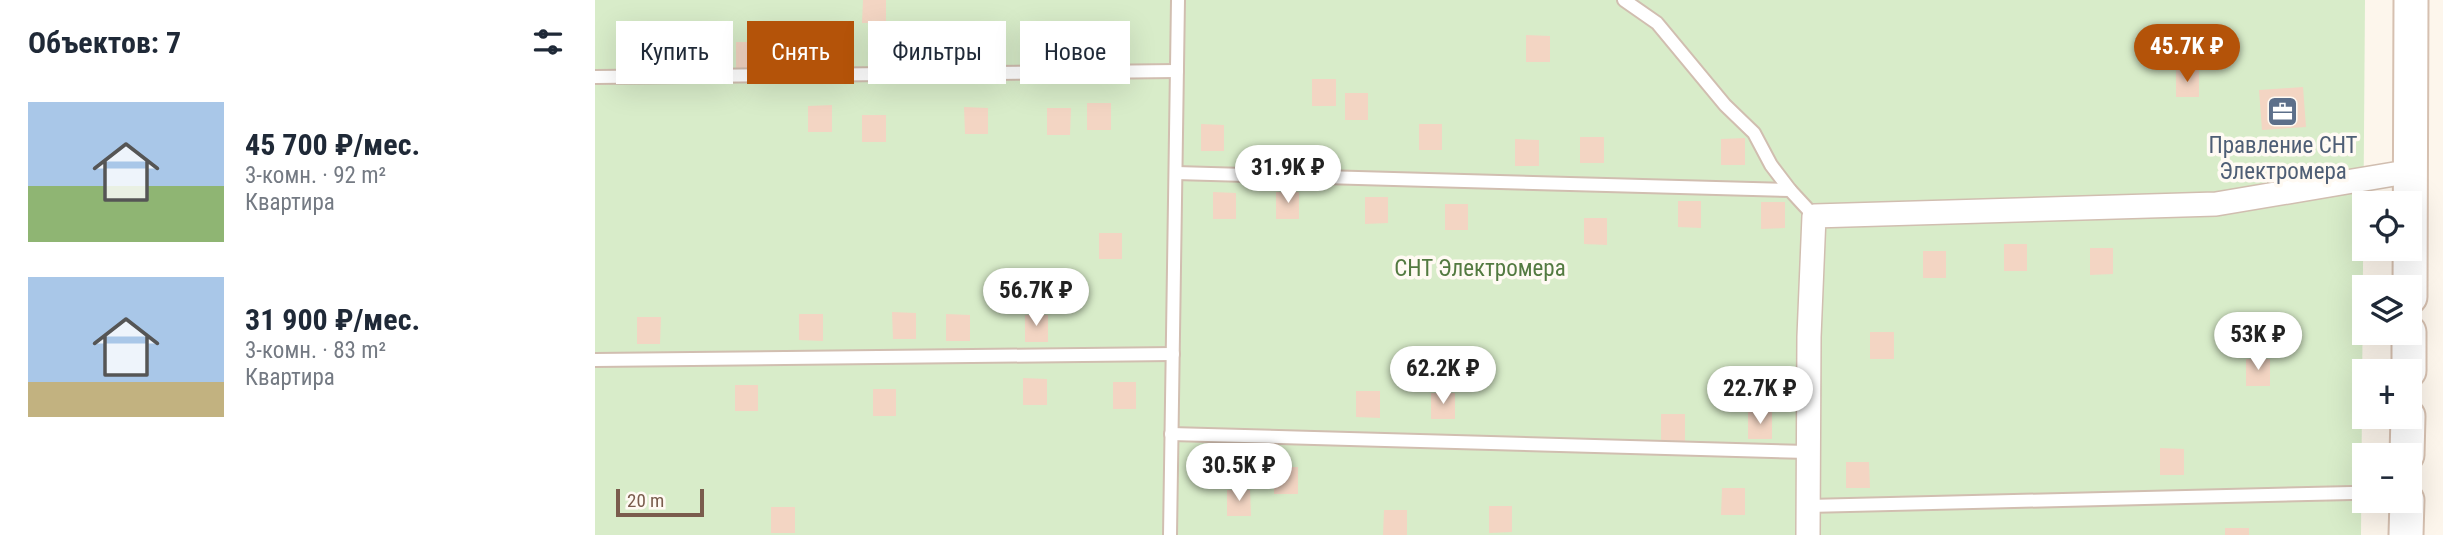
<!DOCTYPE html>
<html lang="ru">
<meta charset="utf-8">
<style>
body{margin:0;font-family:"Roboto Condensed",sans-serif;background:#f2f2f3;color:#1f2937;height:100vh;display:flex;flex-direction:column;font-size:26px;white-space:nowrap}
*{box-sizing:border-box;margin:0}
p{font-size:23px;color:#747a83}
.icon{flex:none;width:38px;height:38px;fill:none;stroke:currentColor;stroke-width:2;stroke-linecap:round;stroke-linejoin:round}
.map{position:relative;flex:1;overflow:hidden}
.side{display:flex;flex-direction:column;background:#fff;width:595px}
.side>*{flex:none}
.banner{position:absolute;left:21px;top:21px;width:665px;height:63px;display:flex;gap:14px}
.fabs{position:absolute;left:1757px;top:191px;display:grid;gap:14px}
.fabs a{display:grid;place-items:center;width:70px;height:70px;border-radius:0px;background:#fff;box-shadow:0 7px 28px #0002;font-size:35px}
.scale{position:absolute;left:21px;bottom:18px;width:88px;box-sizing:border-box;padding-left:7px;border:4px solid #7a5c4d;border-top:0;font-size:19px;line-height:24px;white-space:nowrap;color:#7a5c4d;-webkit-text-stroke:5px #fffaf3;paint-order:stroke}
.price{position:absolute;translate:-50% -60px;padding:0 16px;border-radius:24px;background:#fff;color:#222;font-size:23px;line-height:46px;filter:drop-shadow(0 2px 4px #0008)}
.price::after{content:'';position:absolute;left:50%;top:42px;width:21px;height:16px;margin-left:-10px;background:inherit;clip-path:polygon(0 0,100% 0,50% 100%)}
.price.current{background:#b45309;color:#fff}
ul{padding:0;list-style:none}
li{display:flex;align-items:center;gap:21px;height:175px;padding:0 28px}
li span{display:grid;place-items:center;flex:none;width:196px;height:140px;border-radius:0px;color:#555}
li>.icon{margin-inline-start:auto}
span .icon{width:84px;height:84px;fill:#fffc;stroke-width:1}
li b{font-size:30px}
h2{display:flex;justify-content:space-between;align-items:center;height:84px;padding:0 28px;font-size:30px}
.chip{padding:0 24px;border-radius:0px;background:#fff;box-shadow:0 7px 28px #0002;font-size:24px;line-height:63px}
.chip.current{background:#b45309;color:#fff}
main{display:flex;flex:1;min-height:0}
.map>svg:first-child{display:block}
</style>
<main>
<section class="side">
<h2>Объектов: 7<svg class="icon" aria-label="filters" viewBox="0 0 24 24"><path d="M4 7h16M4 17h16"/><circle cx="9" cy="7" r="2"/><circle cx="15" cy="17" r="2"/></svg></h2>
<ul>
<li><span style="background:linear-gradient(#a9c7e8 60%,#8fb573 0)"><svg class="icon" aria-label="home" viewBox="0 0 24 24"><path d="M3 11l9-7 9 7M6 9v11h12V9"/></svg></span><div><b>45 700 ₽/мес.</b><p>3-комн. · 92 m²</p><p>Квартира</p></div></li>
<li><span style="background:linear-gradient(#a9c7e8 75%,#c2b280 0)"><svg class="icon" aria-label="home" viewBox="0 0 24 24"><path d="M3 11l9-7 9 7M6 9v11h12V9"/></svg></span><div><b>31 900 ₽/мес.</b><p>3-комн. · 83 m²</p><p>Квартира</p></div></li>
</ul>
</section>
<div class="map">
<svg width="1848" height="535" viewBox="0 0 1848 535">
<rect width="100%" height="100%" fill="#fdf6ec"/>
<!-- garden -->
<path fill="#d8ecc9" d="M0 0H1770L1766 535H0Z"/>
<!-- building -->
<g fill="#f3d5c3">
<path d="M268 0H291V23H267Z"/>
<path d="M437 27 460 28V54H437Z"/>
<rect x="370" y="31" width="23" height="27"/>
<path d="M931 35 955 36V62H931Z"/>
<path d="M141 42H164V68L141 69Z"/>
<rect x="1581" y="70" width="23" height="27"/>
<rect x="717" y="79" width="24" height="27"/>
<path d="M1708 87 1711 127 1667 130 1664 90Z"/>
<rect x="750" y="93" width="23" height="27"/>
<rect x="492" y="103" width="24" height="27"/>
<path d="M237 105V132H213V106Z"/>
<path d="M369 107 393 108V134H370Z"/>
<path d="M452 108H476L475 135H452Z"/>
<rect x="267" y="115" width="24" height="27"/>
<path d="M606 124 629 125V151H606Z"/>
<rect x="824" y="124" width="23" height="26"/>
<rect x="985" y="137" width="24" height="26"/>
<path d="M1150 138V165H1126V139Z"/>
<path d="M920 139 944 140V166H920Z"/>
<path d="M618 192 641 193V219H618Z"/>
<rect x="681" y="192" width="23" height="27"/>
<path d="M770 197H793V223L770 224Z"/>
<path d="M1083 201H1106V228L1083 227Z"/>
<path d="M1166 202H1190V228L1166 229Z"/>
<rect x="850" y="204" width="23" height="26"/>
<path d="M989 218H1012V245L989 244Z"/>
<rect x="504" y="233" width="23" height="26"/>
<rect x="1409" y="244" width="23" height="27"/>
<path d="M1495 248H1518V274L1495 275Z"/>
<rect x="1328" y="251" width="23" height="27"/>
<path d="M297 312 321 313V339H298Z"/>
<path d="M204 314H228V341L204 340Z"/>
<path d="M351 314 375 315V341H351Z"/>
<rect x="430" y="315" width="23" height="27"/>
<path d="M42 317H66L65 344H42Z"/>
<rect x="1275" y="332" width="24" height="27"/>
<rect x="1651" y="359" width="24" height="27"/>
<path d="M428 378 452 379V405H428Z"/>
<rect x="518" y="382" width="23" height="27"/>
<rect x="140" y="385" width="23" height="26"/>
<rect x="278" y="389" width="23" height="27"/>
<path d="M761 391H785V418L761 417Z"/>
<rect x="836" y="393" width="24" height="26"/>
<rect x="1153" y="412" width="24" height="27"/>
<rect x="1066" y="414" width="24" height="27"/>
<path d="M1565 448 1589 449V475H1565Z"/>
<path d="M1251 462H1274L1275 488H1251Z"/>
<rect x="679" y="467" width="24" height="27"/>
<path d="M1127 488H1150V515H1126Z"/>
<path d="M632 490H655L656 516H632Z"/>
<path d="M894 506H917V532L894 533Z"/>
<rect x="176" y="507" width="24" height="26"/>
<path d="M789 510H812V535H788Z"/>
<rect x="1630" y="528" width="24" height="7"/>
</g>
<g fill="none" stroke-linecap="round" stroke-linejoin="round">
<defs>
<g id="lane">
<path d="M1029 0 1062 23 1130 105 1159 133 1176 165 1195 190"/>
<path d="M0 77 582 71"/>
<path d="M581 173 1195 190 1219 216"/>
<path d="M0 360 578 354"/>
<path d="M576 434 1213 452"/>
<path d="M1213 506 1757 493"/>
<path d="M575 535 583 0"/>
</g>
<path id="street" d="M1213 535 1214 337 1219 216 1621 204 1817 171"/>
<g id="secondary">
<path d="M1815 297 1816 0"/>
<path d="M1814 371V332"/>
<path d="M1812 455 1813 416"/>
<path d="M1811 535 1812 500"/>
</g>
</defs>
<!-- lane casing -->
<use href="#lane" stroke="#d1beb0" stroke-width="16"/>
<!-- street casing -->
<use href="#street" stroke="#d1beb0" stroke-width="26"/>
<!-- secondary casing -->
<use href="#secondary" stroke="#d6c0b0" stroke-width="37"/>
<!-- lane -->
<use href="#lane" stroke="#fff" stroke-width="12"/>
<!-- street -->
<use href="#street" stroke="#fff" stroke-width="23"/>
<!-- secondary -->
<use href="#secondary" stroke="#fff" stroke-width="33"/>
</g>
<!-- icons -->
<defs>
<symbol id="office-square" viewBox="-11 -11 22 22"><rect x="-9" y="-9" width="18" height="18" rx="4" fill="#5c6f8a" stroke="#fffaf3"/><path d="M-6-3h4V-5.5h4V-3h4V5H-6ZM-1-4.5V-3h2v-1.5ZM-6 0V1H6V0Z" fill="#fff"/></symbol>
</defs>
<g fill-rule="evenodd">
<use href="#office-square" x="1670" y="94" width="35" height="35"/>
</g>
<g text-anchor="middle" stroke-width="7" stroke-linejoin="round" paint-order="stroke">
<!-- service labels -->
<g font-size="23" fill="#4e5e75" stroke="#fffaf3">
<text x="1688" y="153">Правление СНТ<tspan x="1688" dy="26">Электромера</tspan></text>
</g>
<!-- park labels -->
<g font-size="23" fill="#537a41" stroke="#fffaf3">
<text x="885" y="276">СНТ Электромера</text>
</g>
</g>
</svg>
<div class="fabs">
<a><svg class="icon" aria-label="locate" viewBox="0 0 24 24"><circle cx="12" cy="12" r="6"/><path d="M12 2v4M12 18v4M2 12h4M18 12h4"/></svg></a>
<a><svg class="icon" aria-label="layers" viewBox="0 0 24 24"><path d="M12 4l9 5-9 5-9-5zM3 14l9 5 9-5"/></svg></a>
<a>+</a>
<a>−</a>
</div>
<div class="scale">20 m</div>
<b class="price current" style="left:1592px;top:84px">45.7K ₽</b>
<b class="price" style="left:693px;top:205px">31.9K ₽</b>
<b class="price" style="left:441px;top:328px">56.7K ₽</b>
<b class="price" style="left:1663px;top:372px">53K ₽</b>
<b class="price" style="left:848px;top:406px">62.2K ₽</b>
<b class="price" style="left:1165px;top:426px">22.7K ₽</b>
<b class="price" style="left:644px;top:503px">30.5K ₽</b>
<div class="banner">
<a class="chip">Купить</a>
<a class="chip current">Снять</a>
<a class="chip">Фильтры</a>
<a class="chip">Новое</a>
</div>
</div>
</main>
